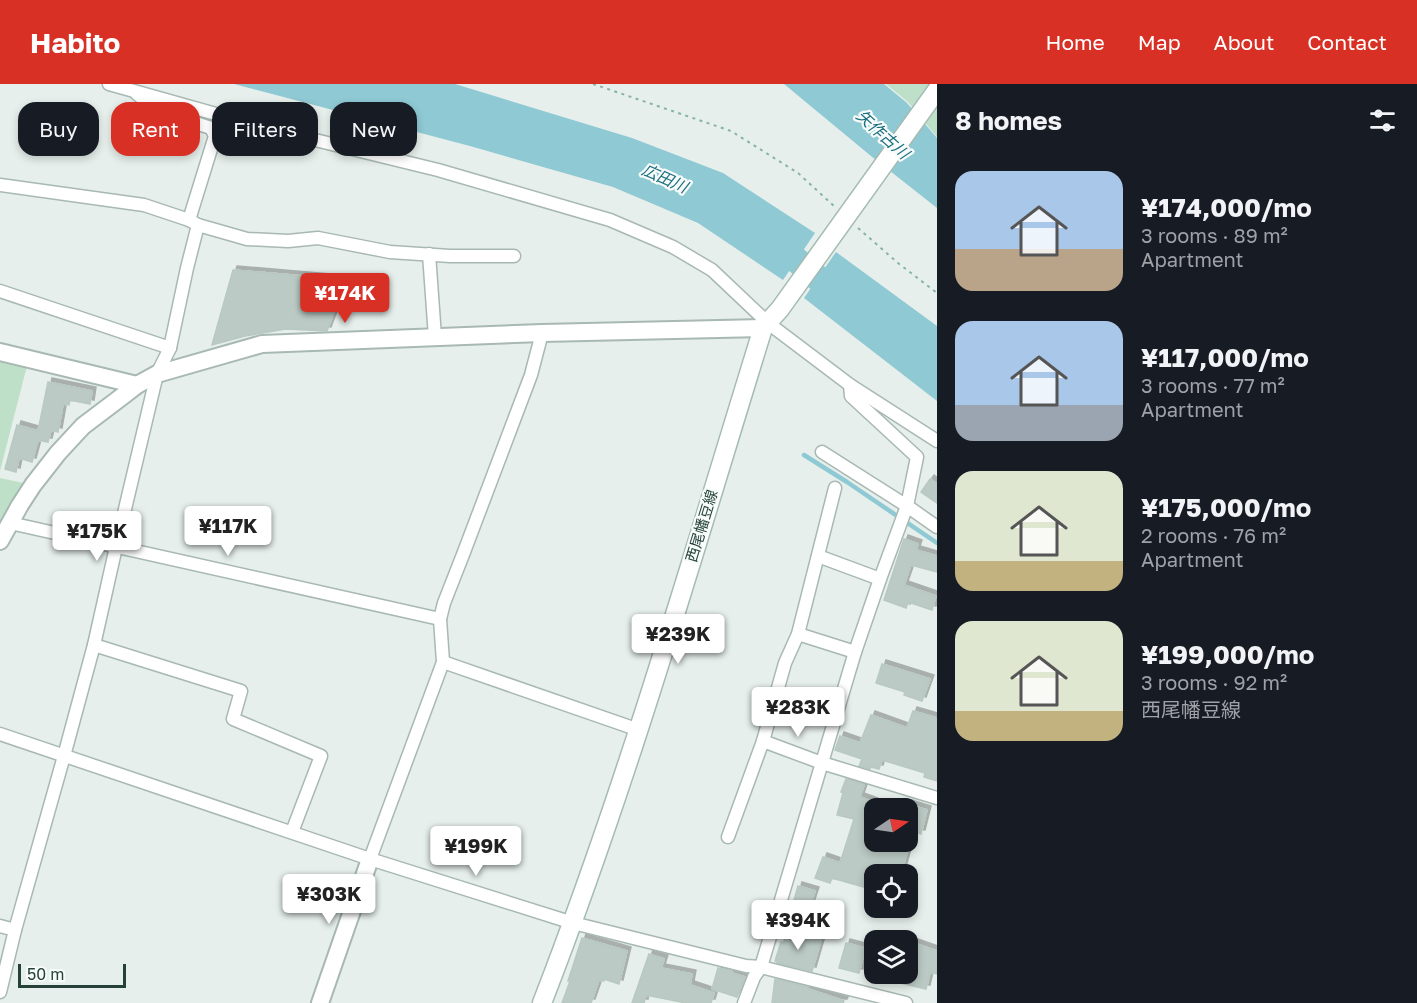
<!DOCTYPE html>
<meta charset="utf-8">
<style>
body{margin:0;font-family:"Golos Text","Noto Sans JP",sans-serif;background:#20242c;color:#f1f3f6;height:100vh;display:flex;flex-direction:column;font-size:22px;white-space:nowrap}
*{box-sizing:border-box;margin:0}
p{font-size:20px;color:#9ea1a6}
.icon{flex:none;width:33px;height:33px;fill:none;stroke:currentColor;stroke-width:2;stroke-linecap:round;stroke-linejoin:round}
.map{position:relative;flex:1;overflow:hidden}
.panel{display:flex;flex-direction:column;background:#171b24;width:480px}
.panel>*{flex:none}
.top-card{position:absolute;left:18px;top:18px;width:570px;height:54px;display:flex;gap:12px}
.needle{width:39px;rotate:77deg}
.tools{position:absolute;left:864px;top:714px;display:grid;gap:12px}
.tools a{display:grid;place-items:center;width:54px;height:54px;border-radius:12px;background:#171b24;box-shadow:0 3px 9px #0003;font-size:30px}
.scale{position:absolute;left:18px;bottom:15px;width:108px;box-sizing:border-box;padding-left:6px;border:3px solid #24423a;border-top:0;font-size:16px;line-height:21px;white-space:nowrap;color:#24423a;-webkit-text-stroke:4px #f7fbf9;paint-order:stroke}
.price{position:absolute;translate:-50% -51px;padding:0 14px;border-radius:6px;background:#fff;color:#222;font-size:20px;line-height:39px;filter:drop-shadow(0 2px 3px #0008)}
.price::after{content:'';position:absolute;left:50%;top:36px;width:18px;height:14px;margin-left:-9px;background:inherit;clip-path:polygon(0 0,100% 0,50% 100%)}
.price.current{background:#d93025;color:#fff}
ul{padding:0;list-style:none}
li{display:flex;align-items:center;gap:18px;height:150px;padding:0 18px}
li span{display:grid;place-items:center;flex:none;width:168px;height:120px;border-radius:18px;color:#555}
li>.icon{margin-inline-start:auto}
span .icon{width:72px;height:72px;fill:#fffc;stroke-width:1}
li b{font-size:26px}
h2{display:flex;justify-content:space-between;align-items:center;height:72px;padding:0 18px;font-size:26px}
.tag{padding:0 21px;border-radius:18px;background:#171b24;box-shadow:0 3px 9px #0003;font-size:21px;line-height:54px}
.tag.current{background:#d93025;color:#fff}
header{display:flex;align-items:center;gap:36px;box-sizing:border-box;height:84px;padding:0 30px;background:#d93025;color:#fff}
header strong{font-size:28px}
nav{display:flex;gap:33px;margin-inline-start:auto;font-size:21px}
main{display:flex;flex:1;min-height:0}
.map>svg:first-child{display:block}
</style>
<header>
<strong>Habito</strong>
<nav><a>Home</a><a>Map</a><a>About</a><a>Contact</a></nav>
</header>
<main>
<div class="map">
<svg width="937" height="919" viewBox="0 0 937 919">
<defs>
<filter id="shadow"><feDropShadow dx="4" dy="-4" stdDeviation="0" flood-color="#0004"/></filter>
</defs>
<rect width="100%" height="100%" fill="#e6efeb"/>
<!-- green -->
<g fill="#bfe0c8">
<path d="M886 0H937V53L908 18Z"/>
<path d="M0 269 29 274 0 387Z"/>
<path d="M0 394 33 401 0 457Z"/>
</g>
<!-- water -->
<g fill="#8ec9d4">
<path d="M234 0H455L632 54 723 89 815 149 783 196 698 139 613 103 470 62Z"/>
<path d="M784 0H884L907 19 937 54V124L871 72Z"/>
<path d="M836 168 937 242V317L804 214Z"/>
</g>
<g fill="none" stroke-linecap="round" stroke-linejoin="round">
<!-- stream -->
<path stroke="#8ec9d4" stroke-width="4.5" d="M804 371 847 398 937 459"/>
<!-- river -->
<path stroke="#8ec9d4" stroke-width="26" d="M770 154 843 215"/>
</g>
<!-- building -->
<g fill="#bbcac4" stroke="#b8c9c2" stroke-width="1.5" filter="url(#shadow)">
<path d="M233 186 327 194 346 196 327 247 286 245 245 252 212 261Z"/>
<path d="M48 298 92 307 90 320 70 316 69 321 63 320 58 348 51 346 48 358 38 356 32 378 19 374 16 388 5 385 17 341 38 347Z"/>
<path d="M930 395 937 400V419L921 408Z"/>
<path d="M904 455 918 460 916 466 937 472V488L911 481 904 501 936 512 932 526 908 518 906 524 884 516Z"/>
<path d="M882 580 930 595 922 617 904 611 905 608 876 599Z"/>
<path d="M913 627 937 634V697L924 693 925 689 882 676 879 685 871 683 870 685 859 682 862 675 835 666 840 652 860 659 871 631 907 644Z"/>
<path d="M846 695 864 701 860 713 874 718V758H910L901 790H874V806L832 794 830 799 815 794 823 773 840 779 854 735 837 731 843 709 841 708Z"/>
<path d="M908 720 927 726 921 750 908 746Z"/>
<path d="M798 802 815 807 809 825 793 820Z"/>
<path d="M787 847 821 856 812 887 778 879 775 877 781 858 784 859Z"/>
<path d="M582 854 627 867 619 900 604 895V897L599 896 591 919H562L570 897H568Z"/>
<path d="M911 858 937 867V890L930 888 926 905 879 894 880 890H908V867Z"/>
<path d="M846 859 865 864 859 889 839 884Z"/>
<path d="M649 870 664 875 661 884 692 890 690 901 714 909 711 919H686L646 911 644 919H632Z"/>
<path d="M718 884 732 887V889L745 893 737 913 712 905Z"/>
<path d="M775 895 808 903V905L844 917 843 919H772Z"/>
</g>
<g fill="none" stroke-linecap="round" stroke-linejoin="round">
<defs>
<g id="minor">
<path d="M109 0 262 43 438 86 610 136 673 163 712 186 768 239 850 301 937 357"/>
<path d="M137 10 158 27 211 44 215 52 189 136"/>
<path d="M0 101 144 121 189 136 198 141 187 184 170 264 157 290 116 463 94 561 64 672 15 846 0 908"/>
<path d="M198 141 247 155 288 157 318 154 390 168 450 172H514"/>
<path d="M429 170 435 253"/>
<path d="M0 207 170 264"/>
<path d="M822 368 907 422 937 443"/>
<path d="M10 439 440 535"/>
<path d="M818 472 880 495"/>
<path d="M798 550 855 568"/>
<path d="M94 561 241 607 233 635 321 672 292 748"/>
<path d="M443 578 639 646"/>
<path d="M0 650 370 775 573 839 746 882 761 883 906 919"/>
<path d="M763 657 822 679 937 714"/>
<path d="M728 753 763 657 785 579 798 550 835 404"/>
<path d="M370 775 443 578 440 535 444 519 464 468 531 291 542 249"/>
<path d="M0 842 15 846"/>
<path d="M744 919 754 893 761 883 855 568 880 495 907 422 917 373 851 312 850 301"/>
</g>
<g id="tertiary">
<path d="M0 268 137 301"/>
<path d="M0 457 20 421 33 401 58 369 83 342 124 311 137 301 157 290 262 260 542 249 763 244"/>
<path d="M320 919 370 775"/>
</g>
<path id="secondary" d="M542 919C628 698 693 470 763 244L780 225 937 6"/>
</defs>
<!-- minor casing -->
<use href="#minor" stroke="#a8b8b2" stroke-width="15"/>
<!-- tertiary casing -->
<use href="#tertiary" stroke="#a8b8b2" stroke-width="20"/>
<!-- secondary casing -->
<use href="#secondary" stroke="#a4bbb3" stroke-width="21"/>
<!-- path -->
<g stroke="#86b3a5" stroke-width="2" stroke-dasharray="3 4.5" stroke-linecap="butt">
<path d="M593 0 731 47 798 89 834 122"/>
<path d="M858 144 898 179 937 209"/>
</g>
<!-- minor -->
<use href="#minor" stroke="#fff" stroke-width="12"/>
<!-- tertiary -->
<use href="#tertiary" stroke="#fff" stroke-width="16"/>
<!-- secondary -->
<use href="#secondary" stroke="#fff" stroke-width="18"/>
</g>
<g text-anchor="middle" stroke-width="4.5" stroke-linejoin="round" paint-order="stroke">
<!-- street labels -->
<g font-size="15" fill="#24423a" stroke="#f7fbf9">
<text transform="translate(702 442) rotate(-73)" y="5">西尾幡豆線</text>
</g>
<!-- water labels -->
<g font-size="16" font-style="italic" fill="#1c6f80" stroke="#f7fbf9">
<text transform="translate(883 50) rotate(42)" y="6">矢作古川</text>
<text transform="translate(665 94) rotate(24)" y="6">広田川</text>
</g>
</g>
</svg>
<div class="tools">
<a><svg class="needle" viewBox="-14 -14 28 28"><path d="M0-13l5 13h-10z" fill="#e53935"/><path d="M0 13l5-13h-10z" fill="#9ea1a6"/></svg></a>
<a><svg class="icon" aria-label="locate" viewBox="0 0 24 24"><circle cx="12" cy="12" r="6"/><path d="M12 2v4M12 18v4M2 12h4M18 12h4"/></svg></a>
<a><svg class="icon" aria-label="layers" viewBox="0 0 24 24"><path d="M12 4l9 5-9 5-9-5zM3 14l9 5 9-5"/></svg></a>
</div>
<div class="scale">50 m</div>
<b class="price current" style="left:345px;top:240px">¥174K</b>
<b class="price" style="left:228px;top:473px">¥117K</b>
<b class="price" style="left:97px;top:478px">¥175K</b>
<b class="price" style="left:678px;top:581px">¥239K</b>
<b class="price" style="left:798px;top:654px">¥283K</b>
<b class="price" style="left:476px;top:793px">¥199K</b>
<b class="price" style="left:329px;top:841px">¥303K</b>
<b class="price" style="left:798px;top:867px">¥394K</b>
<div class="top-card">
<a class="tag">Buy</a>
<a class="tag current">Rent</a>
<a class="tag">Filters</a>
<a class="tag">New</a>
</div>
</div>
<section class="panel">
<h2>8 homes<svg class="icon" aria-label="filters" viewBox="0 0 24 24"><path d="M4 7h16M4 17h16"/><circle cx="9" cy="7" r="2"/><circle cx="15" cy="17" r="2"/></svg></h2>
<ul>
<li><span style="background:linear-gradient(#a9c7e8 65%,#b9a48a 0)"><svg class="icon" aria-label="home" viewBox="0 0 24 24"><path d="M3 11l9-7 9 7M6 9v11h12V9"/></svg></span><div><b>¥174,000/mo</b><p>3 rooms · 89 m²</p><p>Apartment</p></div></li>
<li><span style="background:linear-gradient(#a9c7e8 70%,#9aa5b1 0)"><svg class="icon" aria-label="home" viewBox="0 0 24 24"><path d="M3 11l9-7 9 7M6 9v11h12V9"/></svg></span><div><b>¥117,000/mo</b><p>3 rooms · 77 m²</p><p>Apartment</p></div></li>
<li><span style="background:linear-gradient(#dfe7d0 75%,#c2b280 0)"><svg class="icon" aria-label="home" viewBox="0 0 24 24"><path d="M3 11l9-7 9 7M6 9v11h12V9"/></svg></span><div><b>¥175,000/mo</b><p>2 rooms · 76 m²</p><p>Apartment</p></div></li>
<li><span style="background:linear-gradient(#dfe7d0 75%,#c2b280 0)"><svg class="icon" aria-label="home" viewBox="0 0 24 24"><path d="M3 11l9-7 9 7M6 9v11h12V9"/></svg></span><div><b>¥199,000/mo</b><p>3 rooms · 92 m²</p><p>西尾幡豆線</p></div></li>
</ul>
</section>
</main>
